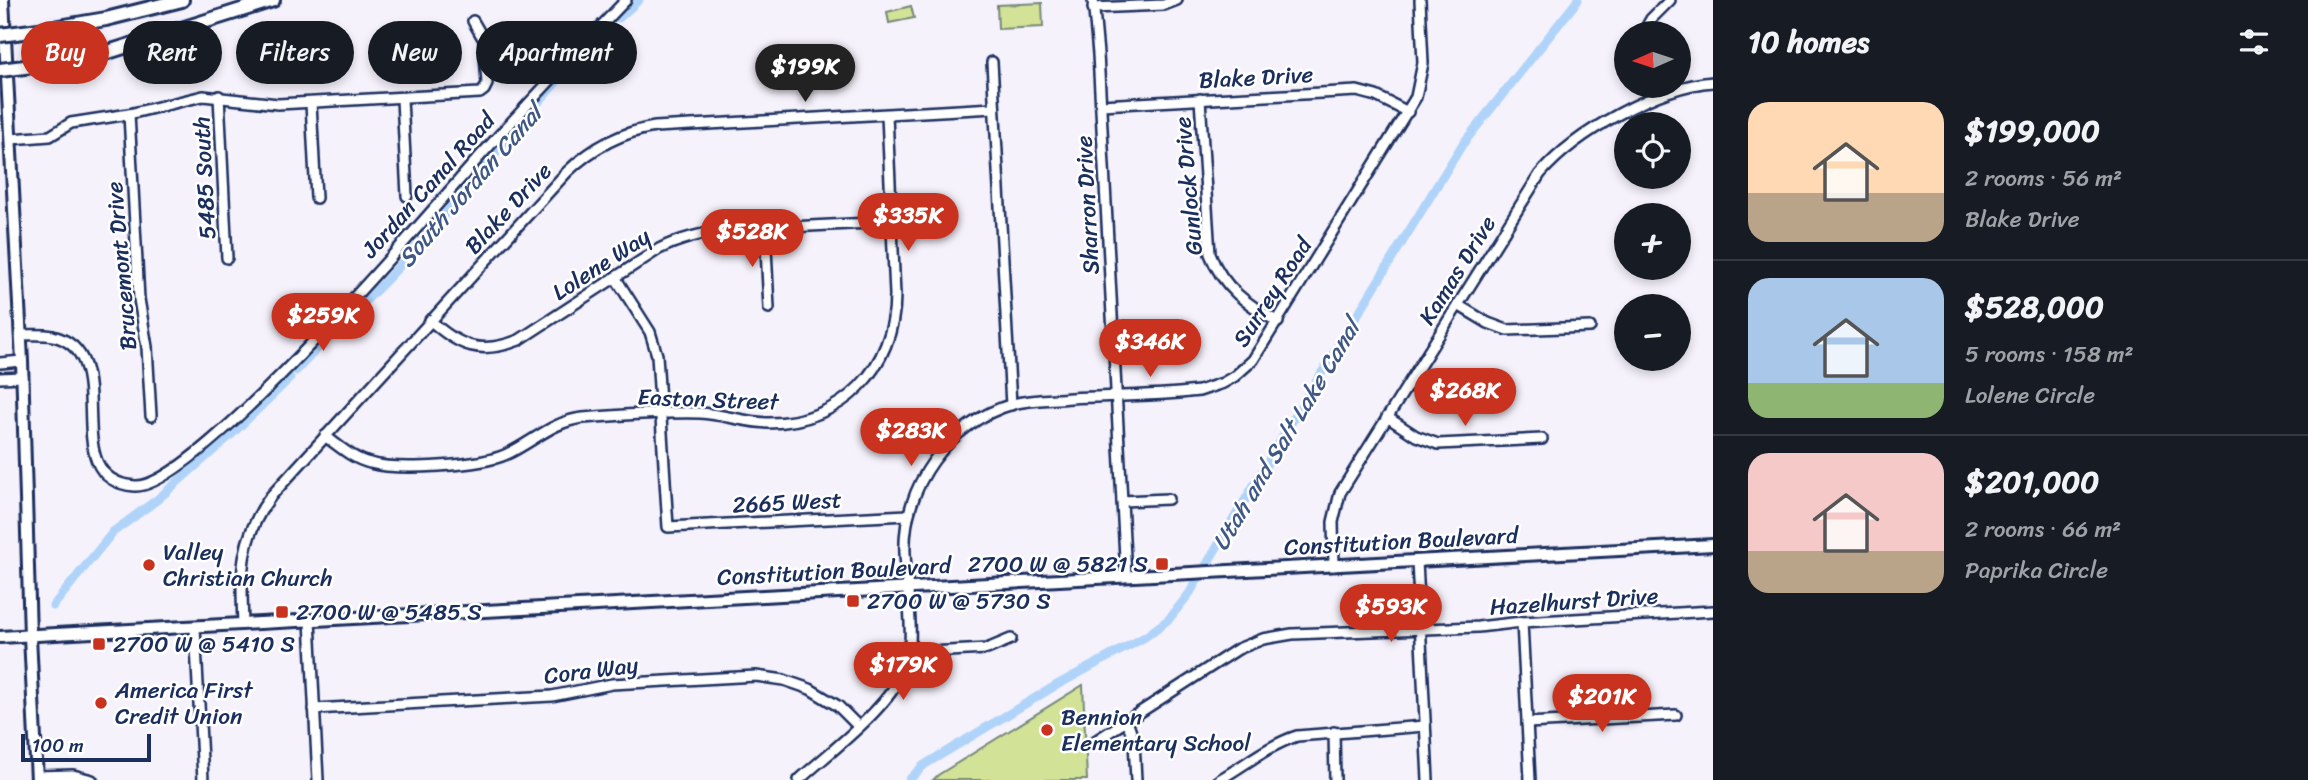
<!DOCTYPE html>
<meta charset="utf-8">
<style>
body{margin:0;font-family:Sriracha,sans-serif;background:#242831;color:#f1f3f6;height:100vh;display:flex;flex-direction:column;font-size:26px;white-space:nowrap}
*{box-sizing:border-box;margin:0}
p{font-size:23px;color:#9ea1a6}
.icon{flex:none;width:38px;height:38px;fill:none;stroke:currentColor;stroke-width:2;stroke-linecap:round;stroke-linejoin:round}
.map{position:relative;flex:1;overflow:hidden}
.side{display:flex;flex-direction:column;background:#171b24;width:595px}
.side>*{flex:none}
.guide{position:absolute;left:21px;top:21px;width:665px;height:63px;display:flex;gap:14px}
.needle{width:46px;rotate:267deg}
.fabs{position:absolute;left:1614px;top:21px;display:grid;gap:14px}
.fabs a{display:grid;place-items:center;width:77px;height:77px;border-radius:50%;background:#171b24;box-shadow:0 4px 10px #0003;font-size:35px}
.scale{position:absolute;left:21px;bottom:18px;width:130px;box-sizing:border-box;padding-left:7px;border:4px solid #1b2f5e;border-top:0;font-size:19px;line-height:24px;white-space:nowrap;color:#1b2f5e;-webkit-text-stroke:5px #fff;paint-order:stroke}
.price{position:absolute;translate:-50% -60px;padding:0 16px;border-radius:24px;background:#c8321e;color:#fff;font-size:23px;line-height:46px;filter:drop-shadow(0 2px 4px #0008)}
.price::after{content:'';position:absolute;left:50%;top:42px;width:21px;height:16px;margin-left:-10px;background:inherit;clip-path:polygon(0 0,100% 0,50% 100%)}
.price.on{background:#222;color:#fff}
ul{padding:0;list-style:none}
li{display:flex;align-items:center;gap:21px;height:175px;padding:0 35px}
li+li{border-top:2px solid #363941}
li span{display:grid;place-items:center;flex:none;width:196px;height:140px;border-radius:21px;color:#555}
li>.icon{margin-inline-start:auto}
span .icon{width:84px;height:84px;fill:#fffc;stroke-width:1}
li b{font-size:30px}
h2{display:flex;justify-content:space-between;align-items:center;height:84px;padding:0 35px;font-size:30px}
.tag{padding:0 24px;border-radius:32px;background:#171b24;box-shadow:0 4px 10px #0003;font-size:24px;line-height:63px}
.tag.on{background:#c8321e;color:#fff}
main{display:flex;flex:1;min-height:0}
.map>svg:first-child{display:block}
</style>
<main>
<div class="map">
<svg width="1713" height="780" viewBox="0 0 1713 780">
<rect width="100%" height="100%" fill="#f6f2fc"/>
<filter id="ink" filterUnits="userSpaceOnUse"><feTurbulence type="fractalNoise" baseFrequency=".0143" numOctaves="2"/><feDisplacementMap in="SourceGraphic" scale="14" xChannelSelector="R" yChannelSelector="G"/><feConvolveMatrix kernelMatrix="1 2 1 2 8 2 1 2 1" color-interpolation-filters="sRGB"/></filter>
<g filter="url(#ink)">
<!-- green -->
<g fill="#d2e296" stroke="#76887a" stroke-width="2">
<path d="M1042 3 1043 27 998 29 997 5Z"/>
<path d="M911 6 914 18 889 23 887 12Z"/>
<path d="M1083 685 1087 780H933L938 775Z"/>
</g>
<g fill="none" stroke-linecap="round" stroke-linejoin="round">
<!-- canal -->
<g stroke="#b0d4f9" stroke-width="9">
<path d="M619 18 639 0"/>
<path d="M296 371C327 337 362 306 394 272 468 193 531 101 610 27"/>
<path d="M53 606 113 532 158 499 233 433 290 378"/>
<path d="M909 780 924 765 1055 686 1145 637 1169 619 1189 594 1297 413 1462 145 1578 0"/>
</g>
<defs>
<g id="minor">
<path d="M1093 0 1098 54 1126 576"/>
<path d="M1093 8 1164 5 1177 0"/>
<path d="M1643 33 1651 19 1670 0"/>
<path d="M992 62 1011 405"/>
<path d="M219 96 227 258"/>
<path d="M402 99 407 196"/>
<path d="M1200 99 1210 254C1223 288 1248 305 1278 322"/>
<path d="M311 103 316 198"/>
<path d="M1101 105 1357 91 1376 96 1408 112"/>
<path d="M129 114 139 299 147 347 151 416"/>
<path d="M11 139 50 136 71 123 129 114 203 96 278 104 480 93 484 90 487 84 484 40 473 21"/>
<path d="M765 228 769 308"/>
<path d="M615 277 650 332 657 355 668 527 908 515"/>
<path d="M1458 305 1488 323 1507 330 1590 327"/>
<path d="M430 320C459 347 481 355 519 340L659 249C681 238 703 233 728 230L891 222"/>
<path d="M21 335C32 335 42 334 53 336 127 354 52 480 135 486 195 490 432 210 481 155 529 103 577 51 626 0"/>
<path d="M0 363 22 361"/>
<path d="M0 378 23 377"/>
<path d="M1387 417 1416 436 1438 444 1542 439"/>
<path d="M325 436C339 446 353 459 370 463 397 471 482 466 507 454 533 442 553 421 583 418 621 415 662 412 700 413 723 414 746 423 769 423 843 423 895 367 895 295L887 115"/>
<path d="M1122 501 1168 499"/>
<path d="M1417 561 1428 780"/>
<path d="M1334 566 1333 522 1340 493 1540 174C1576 132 1658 86 1713 82"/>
<path d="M310 620 318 780"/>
<path d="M1522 622 1530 780"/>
<path d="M243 624C241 574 239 539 271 496L567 172C592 148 621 132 655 127L994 108"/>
<path d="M195 627 203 780"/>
<path d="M910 653 987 649 1011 639"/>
<path d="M314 709 552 696 612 684 756 676 784 680 810 689 838 706 858 726"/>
<path d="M1127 721 1134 741 1136 780"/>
<path d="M1527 723 1676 715"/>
<path d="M1334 732 1335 780"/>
<path d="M1089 745 1238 649 1263 639 1292 634 1478 627 1522 622 1713 611"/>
<path d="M37 776 73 775 92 780"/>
<path d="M799 780C834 748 891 707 907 664 915 641 906 580 905 553 902 487 949 422 1013 404 1032 399 1052 400 1071 398 1113 396 1157 396 1199 391L1223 383 1235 376 1253 360 1416 97 1423 63 1420 0"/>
<path d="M1219 780C1245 765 1269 745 1297 736L1425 726"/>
</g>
<g id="major">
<path d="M3 0 22 361 30 636 37 780"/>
<path d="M0 637 1713 545"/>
</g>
<g id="highway">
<path d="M47 29 106 19 182 0"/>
<path d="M49 64 105 53 273 0"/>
</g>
</defs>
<!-- minor casing -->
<use href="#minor" stroke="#1b2f5e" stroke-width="14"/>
<!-- major casing -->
<use href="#major" stroke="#1b2f5e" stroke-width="16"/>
<!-- highway casing -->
<use href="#highway" stroke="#1b2f5e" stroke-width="18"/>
<!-- minor -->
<use href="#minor" stroke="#fff" stroke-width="9"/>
<!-- major -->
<use href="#major" stroke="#fff" stroke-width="10"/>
<!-- highway -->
<use href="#highway" stroke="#fff" stroke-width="12"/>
<defs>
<g id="highway-bridge">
<path d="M0 35 47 29"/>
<path d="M0 70 49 64"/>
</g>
</defs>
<!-- highway-bridge casing -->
<use href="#highway-bridge" stroke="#1b2f5e" stroke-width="18" stroke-linecap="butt"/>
<!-- highway-bridge -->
<use href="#highway-bridge" stroke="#fff" stroke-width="12"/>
</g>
</g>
<!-- markers -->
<g fill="#c8321e" stroke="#fff" stroke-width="2.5">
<rect x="1155" y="557" width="14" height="14" rx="3.5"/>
<circle cx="149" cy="565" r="7"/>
<rect x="846" y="594" width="14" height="14" rx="3.5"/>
<rect x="275" y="605" width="14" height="14" rx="3.5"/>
<rect x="92" y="637" width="14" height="14" rx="3.5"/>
<circle cx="101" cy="703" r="7"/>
<circle cx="1047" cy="730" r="7"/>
</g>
<g text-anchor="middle" stroke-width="5" stroke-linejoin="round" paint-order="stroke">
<!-- street labels -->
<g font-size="23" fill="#1b2f5e" stroke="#fff">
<text transform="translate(1256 77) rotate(-3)" y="8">Blake Drive</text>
<text transform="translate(204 178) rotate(-93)" y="8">5485 South</text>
<text transform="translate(428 185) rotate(-48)" y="8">Jordan Canal Road</text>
<text transform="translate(1188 186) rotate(-95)" y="8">Gunlock Drive</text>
<text transform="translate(1087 205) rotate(-93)" y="8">Sharron Drive</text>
<text transform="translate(508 208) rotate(-47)" y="8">Blake Drive</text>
<text transform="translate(601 264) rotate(-33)" y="8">Lolene Way</text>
<text transform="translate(121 266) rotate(-95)" y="8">Brucemont Drive</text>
<text transform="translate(1457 270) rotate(-58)" y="8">Kamas Drive</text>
<text transform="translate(1272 292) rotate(-57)" y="8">Surrey Road</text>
<text transform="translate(708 399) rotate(2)" y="8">Easton Street</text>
<text transform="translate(787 502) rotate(-3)" y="8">2665 West</text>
<text transform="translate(1401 541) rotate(-3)" y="8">Constitution Boulevard</text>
<text transform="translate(834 571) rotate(-3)" y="8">Constitution Boulevard</text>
<text transform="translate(1574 601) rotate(-4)" y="8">Hazelhurst Drive</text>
<text transform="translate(591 670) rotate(-7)" y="8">Cora Way</text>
</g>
<!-- poi labels -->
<g font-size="23" fill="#1b2f5e" stroke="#fff" text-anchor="start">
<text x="163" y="560">Valley<tspan x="163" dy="26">Christian Church</tspan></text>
<text x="1148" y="572" text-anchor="end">2700 W @ 5821 S</text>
<text x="867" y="609">2700 W @ 5730 S</text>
<text x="296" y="620">2700 W @ 5485 S</text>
<text x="113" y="652">2700 W @ 5410 S</text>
<text x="115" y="698">America First<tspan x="115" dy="26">Credit Union</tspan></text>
<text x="1061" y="725">Bennion<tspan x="1061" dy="26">Elementary School</tspan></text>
</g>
<!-- water labels -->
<g font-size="24" font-style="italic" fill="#405885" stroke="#fff">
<text transform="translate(470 186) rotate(-49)" y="8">South Jordan Canal</text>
<text transform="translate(1286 435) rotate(-59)" y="8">Utah and Salt Lake Canal</text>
</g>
</g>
</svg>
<div class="fabs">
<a><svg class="needle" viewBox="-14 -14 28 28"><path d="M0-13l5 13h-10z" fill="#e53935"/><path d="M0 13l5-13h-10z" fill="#9ea1a6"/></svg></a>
<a><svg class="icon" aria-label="locate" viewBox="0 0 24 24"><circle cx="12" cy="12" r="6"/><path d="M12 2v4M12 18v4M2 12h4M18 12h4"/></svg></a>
<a>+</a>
<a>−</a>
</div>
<div class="scale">100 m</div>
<b class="price on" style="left:805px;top:104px">$199K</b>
<b class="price" style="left:908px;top:253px">$335K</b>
<b class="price" style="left:752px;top:269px">$528K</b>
<b class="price" style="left:323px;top:353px">$259K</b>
<b class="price" style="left:1150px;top:379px">$346K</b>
<b class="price" style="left:1465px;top:428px">$268K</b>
<b class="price" style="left:911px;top:468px">$283K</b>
<b class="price" style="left:1391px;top:644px">$593K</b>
<b class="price" style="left:903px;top:702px">$179K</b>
<b class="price" style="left:1602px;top:734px">$201K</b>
<div class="guide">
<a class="tag on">Buy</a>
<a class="tag">Rent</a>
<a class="tag">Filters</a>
<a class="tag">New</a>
<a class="tag">Apartment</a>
</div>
</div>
<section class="side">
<h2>10 homes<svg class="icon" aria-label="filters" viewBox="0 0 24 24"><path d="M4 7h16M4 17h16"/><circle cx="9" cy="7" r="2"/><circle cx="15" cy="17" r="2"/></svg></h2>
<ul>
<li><span style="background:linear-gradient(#ffd9b3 65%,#b9a48a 0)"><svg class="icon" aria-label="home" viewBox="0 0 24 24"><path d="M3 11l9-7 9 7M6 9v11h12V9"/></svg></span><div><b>$199,000</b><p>2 rooms · 56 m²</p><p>Blake Drive</p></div></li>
<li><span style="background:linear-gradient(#a9c7e8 75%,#8fb573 0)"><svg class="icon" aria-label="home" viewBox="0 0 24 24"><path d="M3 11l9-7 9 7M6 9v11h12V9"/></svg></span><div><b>$528,000</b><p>5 rooms · 158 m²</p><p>Lolene Circle</p></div></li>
<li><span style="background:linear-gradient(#f6c9c9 70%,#b9a48a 0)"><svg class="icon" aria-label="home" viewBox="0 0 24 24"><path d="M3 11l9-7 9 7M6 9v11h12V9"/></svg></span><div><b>$201,000</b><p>2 rooms · 66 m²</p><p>Paprika Circle</p></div></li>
</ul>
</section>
</main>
